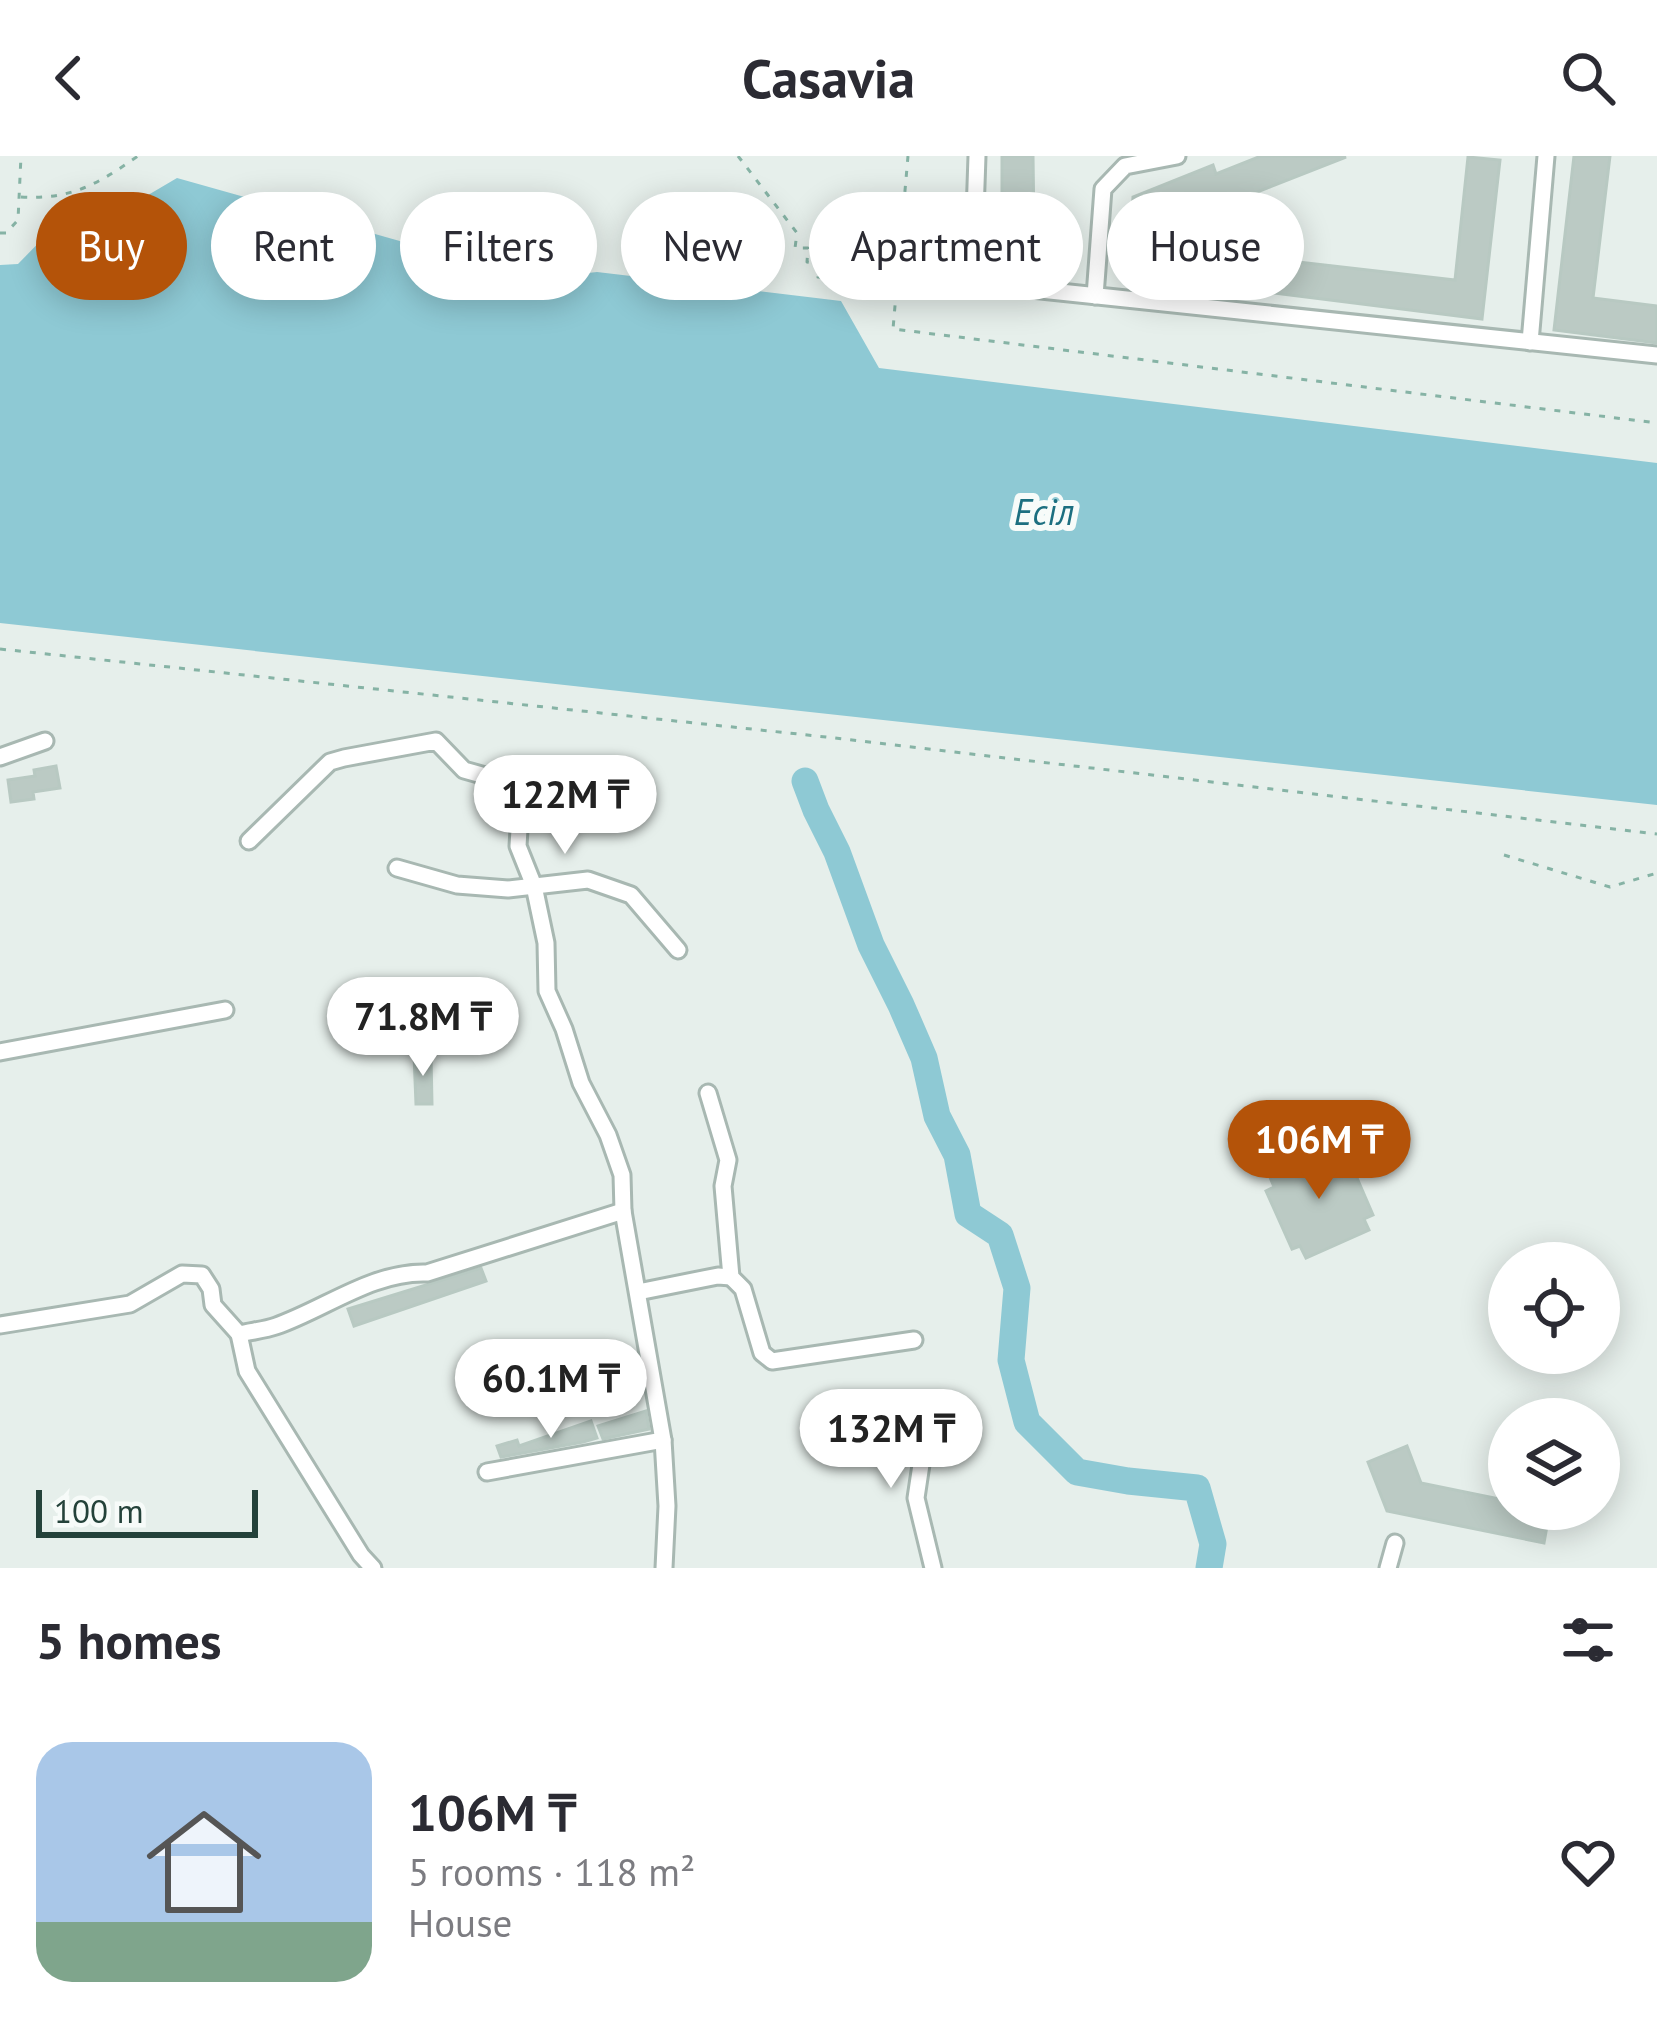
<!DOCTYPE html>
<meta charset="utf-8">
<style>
body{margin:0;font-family:"PT Sans",sans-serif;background:#f2f2f3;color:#2b2b33;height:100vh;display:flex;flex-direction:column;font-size:45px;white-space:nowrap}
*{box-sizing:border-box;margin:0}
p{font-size:39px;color:#7c7c81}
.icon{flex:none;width:66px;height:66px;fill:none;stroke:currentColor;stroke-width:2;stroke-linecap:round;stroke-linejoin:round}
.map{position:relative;height:1412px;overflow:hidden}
.sheet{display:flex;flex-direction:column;background:#fff;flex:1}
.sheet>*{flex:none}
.banner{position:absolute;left:36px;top:36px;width:1587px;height:108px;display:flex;gap:24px}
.fabs{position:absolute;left:1488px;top:1086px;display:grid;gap:24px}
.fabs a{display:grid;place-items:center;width:132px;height:132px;border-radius:50%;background:#fff;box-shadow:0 6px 30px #0003;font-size:60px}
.scale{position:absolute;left:36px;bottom:30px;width:222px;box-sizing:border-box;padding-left:12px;border:6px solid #24423a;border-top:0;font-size:33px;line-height:42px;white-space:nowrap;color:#24423a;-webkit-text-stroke:9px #f7fbf9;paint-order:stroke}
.price{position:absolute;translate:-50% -102px;padding:0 27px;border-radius:42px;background:#fff;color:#222;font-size:39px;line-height:78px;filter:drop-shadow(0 3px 6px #0008)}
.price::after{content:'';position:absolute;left:50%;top:72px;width:36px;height:27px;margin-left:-18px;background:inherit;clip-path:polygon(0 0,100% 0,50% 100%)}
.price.active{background:#b45309;color:#fff}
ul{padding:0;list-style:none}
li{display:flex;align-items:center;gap:36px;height:300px;padding:0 36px}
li+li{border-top:3px solid #e1e1e2}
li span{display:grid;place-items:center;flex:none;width:336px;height:240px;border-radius:36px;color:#555}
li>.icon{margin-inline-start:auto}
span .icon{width:144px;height:144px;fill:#fffc;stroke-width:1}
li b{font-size:51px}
h2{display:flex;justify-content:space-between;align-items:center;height:144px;padding:0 36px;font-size:51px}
.pill{padding:0 42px;border-radius:54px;background:#fff;box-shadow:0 6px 30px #0003;font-size:42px;line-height:108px}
.pill.active{background:#b45309;color:#fff}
header{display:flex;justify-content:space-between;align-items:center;height:156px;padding:0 36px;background:#fff;font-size:54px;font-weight:700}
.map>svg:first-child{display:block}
</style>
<header><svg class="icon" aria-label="back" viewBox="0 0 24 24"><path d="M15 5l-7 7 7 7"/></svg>Casavia<svg class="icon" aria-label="search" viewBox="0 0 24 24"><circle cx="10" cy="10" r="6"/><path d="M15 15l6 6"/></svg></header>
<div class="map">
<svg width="1657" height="1412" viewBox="0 0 1657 1412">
<rect width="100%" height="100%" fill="#e6efeb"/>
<!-- water -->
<path fill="#8ec9d4" d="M177 22 534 123 597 116 841 145 879 212 1657 307V649L0 467V109L18 108 60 65H104Z"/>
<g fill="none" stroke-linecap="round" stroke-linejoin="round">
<!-- river -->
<path stroke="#8ec9d4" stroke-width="27" d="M805 625 816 654 837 696 871 789 901 849 924 902 937 960 957 999 968 1058 1000 1079 1017 1132 1011 1204 1027 1266 1077 1316 1128 1325 1197 1332 1213 1388 1209 1412"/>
</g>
<!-- building -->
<g fill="#bbcac4" stroke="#b8c9c2" stroke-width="3">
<path d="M1002 0H1033L1034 71H1070V106H1002Z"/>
<path d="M1261 0 1346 1 1214 53 1210 96 1455 124 1468 1 1500 4 1482 163 1217 130 1127 123 1133 41 1213 9 1216 18Z"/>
<path d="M1574 0H1610L1593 142 1657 150V187L1554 174Z"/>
<path d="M56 610 60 632 33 636 34 643 11 646 8 624 35 620 34 614Z"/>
<path d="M414 899H431L432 948H416Z"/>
<path d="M1333 990 1339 1002 1347 999 1373 1059 1364 1063 1369 1074 1306 1102 1300 1090 1292 1093 1266 1035 1274 1031 1269 1019Z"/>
<path d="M481 1112 486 1125 354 1170 348 1153Z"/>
<path d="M646 1255 649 1273 603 1283 598 1270Z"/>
<path d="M591 1265 597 1282 583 1286 501 1301 497 1290 517 1284 519 1290Z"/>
<path d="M1407 1290 1421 1327 1509 1345V1353H1550L1544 1387 1387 1355 1368 1306Z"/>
</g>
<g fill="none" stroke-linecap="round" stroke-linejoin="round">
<defs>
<g id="minor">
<path d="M977 0 973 117 984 128 1657 199"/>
<path d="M1095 140 1103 33 1125 10 1177 0"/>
<path d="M1530 186 1546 0"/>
<path d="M0 601 45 585"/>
<path d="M249 685 330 606 344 602 436 585 464 614 503 625 520 657 518 690 534 730 546 787 547 835 564 873 581 927 608 979 622 1019 623 1055 663 1284 667 1350 664 1412"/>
<path d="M397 712 457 729 508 733 588 724 631 739 678 794"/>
<path d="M0 896 225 854"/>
<path d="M708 937 728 1004 723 1030 731 1121 743 1133 762 1197 772 1205 914 1184"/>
<path d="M638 1136 718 1120 731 1121"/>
<path d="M0 1169 130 1148 182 1118 202 1119 211 1133 213 1149 239 1178C251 1175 265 1174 276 1170 325 1153 373 1115 427 1117L623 1055"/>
<path d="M239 1178 247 1215 361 1399 373 1412"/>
<path d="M929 1255 916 1342 933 1412"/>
<path d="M487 1316 663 1284"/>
<path d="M1388 1412 1395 1387"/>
</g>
</defs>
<!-- minor casing -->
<use href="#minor" stroke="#a8b8b2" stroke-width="21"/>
<!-- path -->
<g stroke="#86b3a5" stroke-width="3" stroke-dasharray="6 9" stroke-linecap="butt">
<path d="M738 0 797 77 795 92H808L807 106 820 108 818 121 829 122 839 132 894 138"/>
<path d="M908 0 893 173 1657 267"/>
<path d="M21 41C71 44 98 28 138 0"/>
<path d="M0 77H6L18 64 21 0"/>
<path d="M0 493 826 581 1657 678"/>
<path d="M1504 699 1610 731 1657 717"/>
</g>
<!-- minor -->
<use href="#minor" stroke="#fff" stroke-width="15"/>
</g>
<g text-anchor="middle" stroke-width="12" stroke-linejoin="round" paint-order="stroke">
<!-- water labels -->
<g font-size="36" font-style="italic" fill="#1c6f80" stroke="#f7fbf9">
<text x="1044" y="369">Есіл</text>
</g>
</g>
</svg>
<div class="fabs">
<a><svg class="icon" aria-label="locate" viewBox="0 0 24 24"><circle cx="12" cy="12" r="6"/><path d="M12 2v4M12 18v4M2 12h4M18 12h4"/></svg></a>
<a><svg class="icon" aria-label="layers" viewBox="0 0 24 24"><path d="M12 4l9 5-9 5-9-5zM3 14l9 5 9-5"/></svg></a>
</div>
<div class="scale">100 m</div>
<b class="price" style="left:565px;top:701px">122M ₸</b>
<b class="price" style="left:423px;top:923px">71.8M ₸</b>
<b class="price active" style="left:1319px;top:1046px">106M ₸</b>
<b class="price" style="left:551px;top:1285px">60.1M ₸</b>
<b class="price" style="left:891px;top:1335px">132M ₸</b>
<div class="banner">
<a class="pill active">Buy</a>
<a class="pill">Rent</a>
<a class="pill">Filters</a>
<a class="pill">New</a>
<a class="pill">Apartment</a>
<a class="pill">House</a>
</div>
</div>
<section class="sheet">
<h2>5 homes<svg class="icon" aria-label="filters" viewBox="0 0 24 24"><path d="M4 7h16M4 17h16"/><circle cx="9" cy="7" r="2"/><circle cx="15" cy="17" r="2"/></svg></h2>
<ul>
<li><span style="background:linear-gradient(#a9c7e8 75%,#7fa58c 0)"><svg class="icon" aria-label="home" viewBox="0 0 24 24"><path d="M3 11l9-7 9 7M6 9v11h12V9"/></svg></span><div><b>106M ₸</b><p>5 rooms · 118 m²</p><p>House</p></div><svg class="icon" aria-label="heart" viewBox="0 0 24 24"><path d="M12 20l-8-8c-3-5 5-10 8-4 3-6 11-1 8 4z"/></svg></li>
</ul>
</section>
